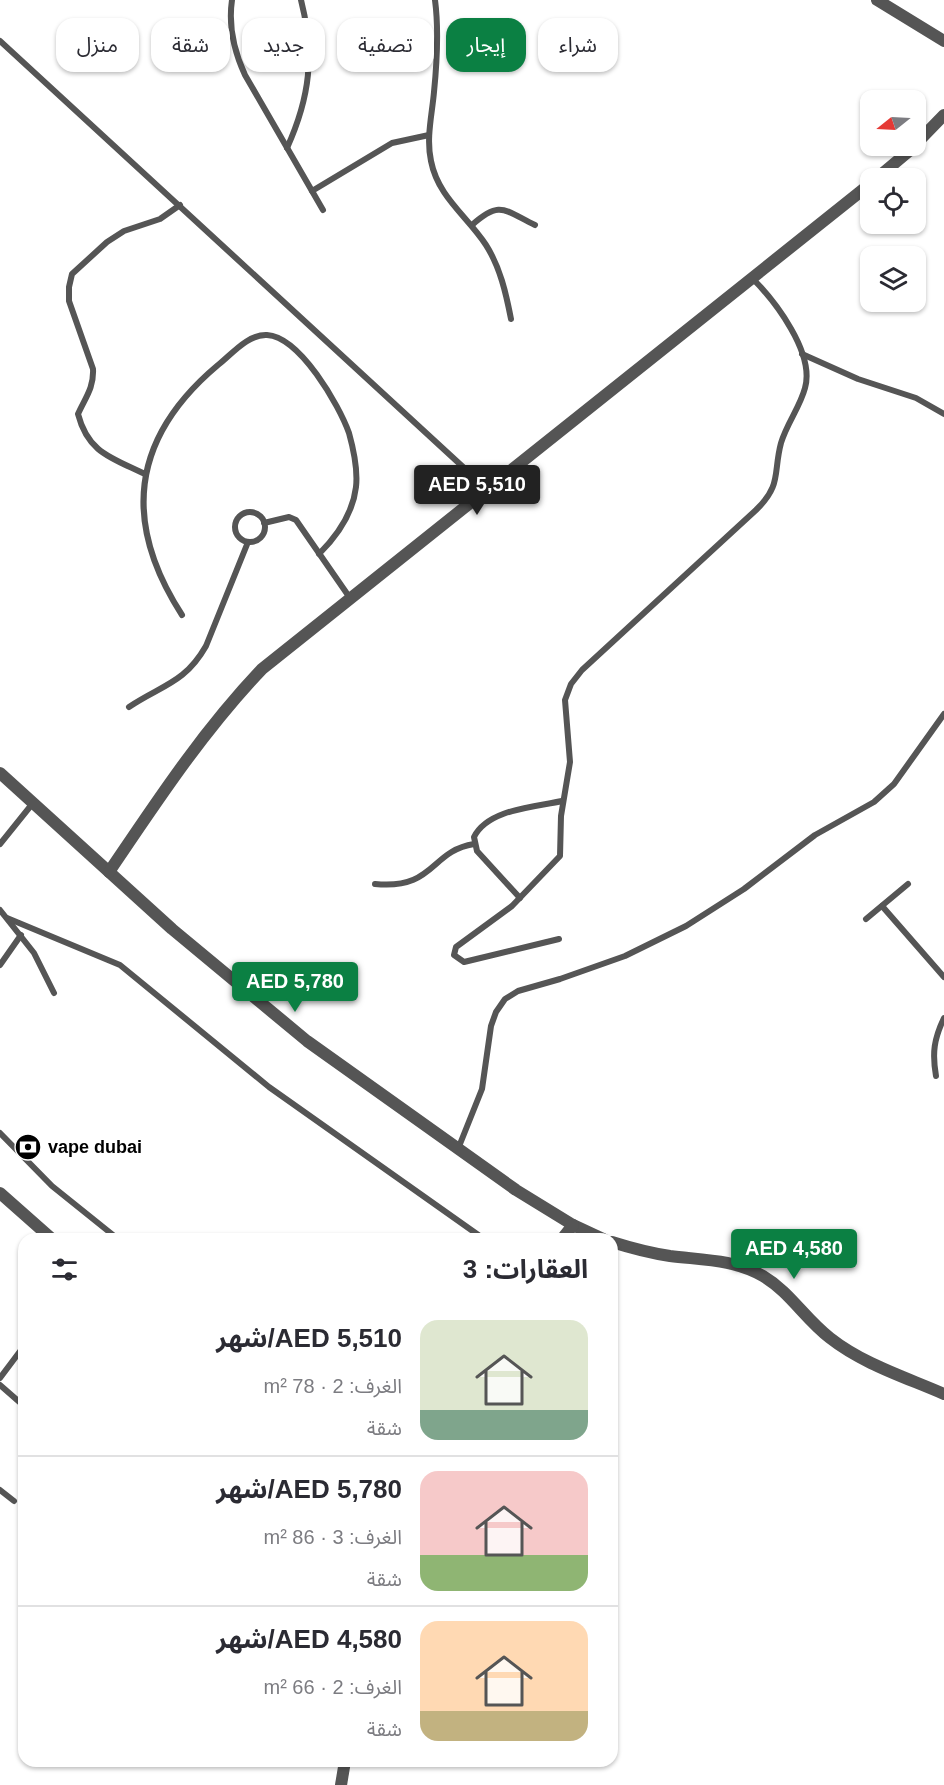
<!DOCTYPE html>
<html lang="ar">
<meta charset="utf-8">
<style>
body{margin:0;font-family:Helvetica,"Noto Sans Arabic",sans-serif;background:#f7f7f7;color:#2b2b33;direction:rtl;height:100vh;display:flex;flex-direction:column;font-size:22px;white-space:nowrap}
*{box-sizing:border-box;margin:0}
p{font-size:20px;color:#7c7c81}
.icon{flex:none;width:33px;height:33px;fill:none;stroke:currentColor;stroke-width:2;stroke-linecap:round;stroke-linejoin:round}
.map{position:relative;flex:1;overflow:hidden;direction:ltr}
.panel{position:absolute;left:18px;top:1233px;width:600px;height:534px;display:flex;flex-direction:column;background:#fff;border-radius:18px;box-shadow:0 2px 4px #0004;direction:rtl}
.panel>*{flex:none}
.top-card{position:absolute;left:18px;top:18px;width:600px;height:54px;direction:rtl;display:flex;gap:12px}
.needle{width:39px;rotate:252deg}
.fabs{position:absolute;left:860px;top:90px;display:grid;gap:12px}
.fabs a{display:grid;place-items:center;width:66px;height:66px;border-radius:12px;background:#fff;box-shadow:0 2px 4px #0004;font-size:30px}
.price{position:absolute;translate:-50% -51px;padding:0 14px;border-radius:6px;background:#0b8043;color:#fff;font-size:20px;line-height:39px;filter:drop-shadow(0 2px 3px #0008)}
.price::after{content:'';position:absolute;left:50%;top:36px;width:18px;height:14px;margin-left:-9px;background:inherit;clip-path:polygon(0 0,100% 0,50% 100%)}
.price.active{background:#222;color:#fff}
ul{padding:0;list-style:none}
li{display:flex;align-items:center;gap:18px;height:150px;padding:0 30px}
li+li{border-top:2px solid #e1e1e2}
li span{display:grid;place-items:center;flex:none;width:168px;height:120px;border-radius:18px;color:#555}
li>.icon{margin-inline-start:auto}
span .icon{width:72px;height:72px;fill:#fffc;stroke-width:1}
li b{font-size:26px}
h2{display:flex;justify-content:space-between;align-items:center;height:72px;padding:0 30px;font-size:26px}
.tag{padding:0 21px;border-radius:18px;background:#fff;box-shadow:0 2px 4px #0004;font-size:21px;line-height:54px}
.tag.active{background:#0b8043;color:#fff}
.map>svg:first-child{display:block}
</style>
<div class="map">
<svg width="944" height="1785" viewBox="0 0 944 1785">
<rect width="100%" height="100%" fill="#fff"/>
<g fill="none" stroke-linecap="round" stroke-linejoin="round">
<!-- lane -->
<g stroke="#555" stroke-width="6">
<path d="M232 0C228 27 234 51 245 75L323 210"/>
<path d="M435 0C439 30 437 62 434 92 432 115 426 138 431 161 438 197 467 216 486 245 500 267 506 293 511 319"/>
<path d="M0 41 487 489"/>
<path d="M287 148C310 97 315 55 301 0"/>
<path d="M312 191 392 143 429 135"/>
<path d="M472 225C500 200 504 210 535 225"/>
<path d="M802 354 858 379 916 398 944 414"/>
<path d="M145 474C112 458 88 453 78 414 85 398 94 388 93 369L69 301V287L72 274 107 242 124 231 160 219 180 205"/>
<circle cx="250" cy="527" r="15"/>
<path d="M264 523 289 517 296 520 350 598"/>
<path d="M182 615C122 522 131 438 218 365 232 354 248 334 267 335 300 337 339 405 349 433 354 451 358 469 356 487 353 513 337 536 319 554"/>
<path d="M129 707C162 685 185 683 206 646L248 542"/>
<path d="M0 844 33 803"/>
<path d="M375 884C435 890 430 851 474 844"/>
<path d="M520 898 477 851 474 837C488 809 535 807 562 801"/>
<path d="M882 906 944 977"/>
<path d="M0 910 34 953 54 993"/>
<path d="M7 918 120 965 269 1087 484 1239"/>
<path d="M866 919 908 884"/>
<path d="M559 939 464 962 454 955 456 947 512 906 560 856 561 816 570 762 565 700 571 684 582 670 756 510C782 485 773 473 781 443 787 423 800 407 805 388 815 353 775 301 752 278"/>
<path d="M0 965 21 935"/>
<path d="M936 1076C932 1053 934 1039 944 1018"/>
<path d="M0 1133 52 1186 118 1239"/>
<path d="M458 1149 482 1089 491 1026 496 1012 505 999 518 991 560 979 625 956 686 926 744 889 815 835 874 802 894 784 944 714"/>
<path d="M0 1378 24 1346"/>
<path d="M0 1385 24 1406"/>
<path d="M0 1490 14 1501"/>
</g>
<!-- street -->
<g stroke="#555" stroke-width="12">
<path d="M877 0 944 41"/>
<path d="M877 178 908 152 944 115"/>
<path d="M0 773 172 929 307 1041 516 1190 573 1225 603 1239"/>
<path d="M109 872C157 801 203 731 262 669L870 184"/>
<path d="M0 1193 52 1239"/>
<path d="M562 1239 573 1225"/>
<path d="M612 1242C631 1248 650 1253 670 1256 702 1260 733 1259 763 1276 790 1292 805 1319 830 1338 863 1364 905 1377 944 1394"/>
<path d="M341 1785 345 1761"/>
</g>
</g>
<!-- icons -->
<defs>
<symbol id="bank-disc" viewBox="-11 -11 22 22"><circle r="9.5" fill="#000" stroke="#fff"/><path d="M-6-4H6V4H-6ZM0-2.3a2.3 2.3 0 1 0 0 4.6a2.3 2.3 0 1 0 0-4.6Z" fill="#fff"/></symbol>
</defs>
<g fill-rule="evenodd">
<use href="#bank-disc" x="13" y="1132" width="30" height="30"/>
</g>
<g text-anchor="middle" stroke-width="5" stroke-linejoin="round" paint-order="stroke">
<!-- poi labels -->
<g font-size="18" font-weight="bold" fill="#000" stroke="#fff" text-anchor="start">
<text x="48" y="1153">vape dubai</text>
</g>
</g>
</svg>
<div class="fabs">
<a><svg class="needle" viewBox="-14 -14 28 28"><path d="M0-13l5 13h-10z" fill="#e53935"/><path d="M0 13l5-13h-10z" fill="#7c7c81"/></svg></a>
<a><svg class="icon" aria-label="locate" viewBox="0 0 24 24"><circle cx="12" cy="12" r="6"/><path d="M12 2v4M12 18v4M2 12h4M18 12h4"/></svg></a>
<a><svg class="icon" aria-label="layers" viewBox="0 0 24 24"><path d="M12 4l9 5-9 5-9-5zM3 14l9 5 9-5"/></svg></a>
</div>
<b class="price active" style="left:477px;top:516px">AED 5,510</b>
<b class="price" style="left:295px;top:1013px">AED 5,780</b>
<b class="price" style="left:794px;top:1280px">AED 4,580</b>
<div class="top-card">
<a class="tag">شراء</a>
<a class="tag active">إيجار</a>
<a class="tag">تصفية</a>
<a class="tag">جديد</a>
<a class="tag">شقة</a>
<a class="tag">منزل</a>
</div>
<section class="panel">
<h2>العقارات: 3<svg class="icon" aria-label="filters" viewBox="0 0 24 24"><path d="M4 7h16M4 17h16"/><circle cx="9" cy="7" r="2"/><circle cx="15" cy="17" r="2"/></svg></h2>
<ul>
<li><span style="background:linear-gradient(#dfe7d0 75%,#7fa58c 0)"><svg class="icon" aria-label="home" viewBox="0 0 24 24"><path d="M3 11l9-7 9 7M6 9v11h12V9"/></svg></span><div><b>AED 5,510/شهر</b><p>الغرف: 2 · 78 m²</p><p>شقة</p></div></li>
<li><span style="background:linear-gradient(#f6c9c9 70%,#8fb573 0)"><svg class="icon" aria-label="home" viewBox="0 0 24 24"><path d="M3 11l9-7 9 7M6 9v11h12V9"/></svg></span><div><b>AED 5,780/شهر</b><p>الغرف: 3 · 86 m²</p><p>شقة</p></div></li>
<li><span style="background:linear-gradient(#ffd9b3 75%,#c2b280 0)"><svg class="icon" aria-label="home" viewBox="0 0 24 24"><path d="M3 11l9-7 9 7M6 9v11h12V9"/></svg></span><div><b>AED 4,580/شهر</b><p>الغرف: 2 · 66 m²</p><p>شقة</p></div></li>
</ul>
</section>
</div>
